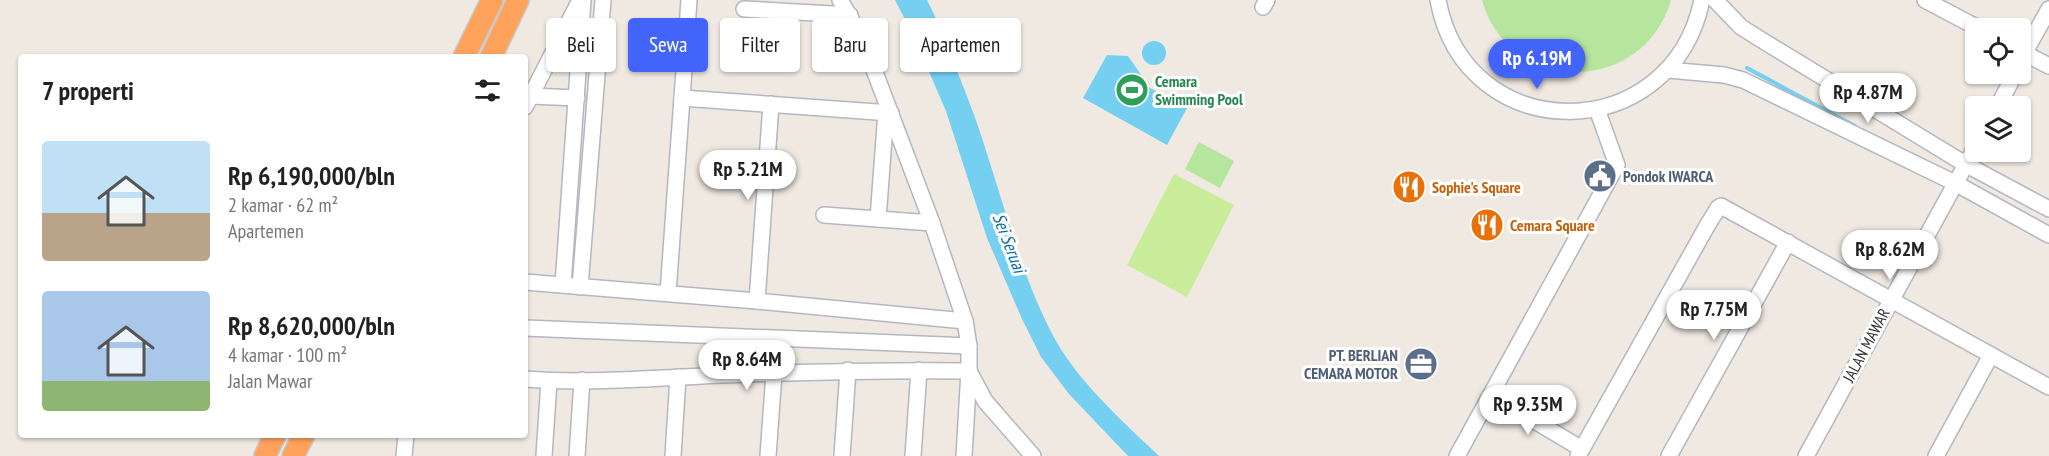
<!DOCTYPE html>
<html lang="id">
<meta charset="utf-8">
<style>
body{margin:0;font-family:"PT Sans Narrow",sans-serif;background:#f6f6f6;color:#222;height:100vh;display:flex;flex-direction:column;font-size:22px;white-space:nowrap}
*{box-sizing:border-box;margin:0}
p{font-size:20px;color:#767676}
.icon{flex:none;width:33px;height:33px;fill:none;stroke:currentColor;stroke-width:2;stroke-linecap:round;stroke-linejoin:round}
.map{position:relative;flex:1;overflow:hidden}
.panel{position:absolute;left:18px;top:54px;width:510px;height:384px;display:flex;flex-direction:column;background:#fff;border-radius:6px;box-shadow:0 2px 4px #0004}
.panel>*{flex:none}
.top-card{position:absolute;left:546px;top:18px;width:570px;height:54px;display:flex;gap:12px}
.tools{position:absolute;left:1965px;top:18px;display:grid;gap:12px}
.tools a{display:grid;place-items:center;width:66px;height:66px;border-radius:6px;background:#fff;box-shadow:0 2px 4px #0004;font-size:30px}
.price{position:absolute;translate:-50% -51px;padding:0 14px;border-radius:21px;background:#fff;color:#222;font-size:20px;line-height:39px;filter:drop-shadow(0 2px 3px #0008)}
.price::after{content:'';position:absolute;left:50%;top:36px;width:18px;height:14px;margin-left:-9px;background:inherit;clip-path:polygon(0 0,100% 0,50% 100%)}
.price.selected{background:#4264fb;color:#fff}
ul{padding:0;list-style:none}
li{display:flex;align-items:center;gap:18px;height:150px;padding:0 24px}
li span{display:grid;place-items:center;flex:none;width:168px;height:120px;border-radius:6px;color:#555}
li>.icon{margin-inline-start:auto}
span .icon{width:72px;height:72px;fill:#fffc;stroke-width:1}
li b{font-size:26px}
h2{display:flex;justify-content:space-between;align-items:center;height:72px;padding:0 24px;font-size:26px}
.pill{padding:0 21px;border-radius:6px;background:#fff;box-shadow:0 2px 4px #0004;font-size:21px;line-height:54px}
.pill.selected{background:#4264fb;color:#fff}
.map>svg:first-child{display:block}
</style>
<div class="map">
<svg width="2049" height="456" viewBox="0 0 2049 456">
<rect width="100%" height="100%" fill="#efe9e1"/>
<!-- green -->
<g fill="#b6e59e">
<path d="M1482 0H1671C1643 96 1509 96 1482 0Z"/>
<path d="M1199 142 1234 161 1220 188 1185 169Z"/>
</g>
<!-- pitch -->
<path fill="#c9ec9a" d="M1174 174 1234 205 1187 297 1127 265Z"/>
<!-- water -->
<g fill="#75cff0">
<path d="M895 0H927L933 12C952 59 973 107 988 157 1008 218 1024 283 1056 341 1079 382 1124 423 1159 456H1128L1069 394 1041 357 1022 319 987 238 946 111 913 35Z"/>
<circle cx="1154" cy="53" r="12"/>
<path d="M1107 55 1128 56 1150 88 1187 108 1167 145 1083 98Z"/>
</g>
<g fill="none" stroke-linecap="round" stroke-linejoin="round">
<!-- stream -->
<path stroke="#75cff0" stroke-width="4" d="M1747 68 1855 126"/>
<defs>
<g id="minor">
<path d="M840 0 862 38 932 223 965 321 969 346V371L964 456"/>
<path d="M1438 0C1465 148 1671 149 1702 0"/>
<path d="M1715 0 1741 27 1760 39 1965 164 2049 209"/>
<path d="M1925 0 1978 28"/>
<path d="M1263 7 1267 0"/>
<path d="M744 9 850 15"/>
<path d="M2020 51 2049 66"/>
<path d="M2020 61 2049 9"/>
<path d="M1668 70 1724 75 1743 80 1955 183 2049 235"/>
<path d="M531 96 577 98"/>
<path d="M682 98 891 113"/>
<path d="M1998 106 2015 74"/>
<path d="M525 107 580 0"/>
<path d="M824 215 932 223"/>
<path d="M878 219 886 112"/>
<path d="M525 282 757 301 965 321"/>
<path d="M563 285 583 0"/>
<path d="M580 287 603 0"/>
<path d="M668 293 689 0"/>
<path d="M757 301 771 104"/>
<path d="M525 328 969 346"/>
<path d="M969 371 985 401 1033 456"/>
<path d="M525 379C589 384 658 378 722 375 805 372 886 370 969 371"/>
<path d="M1491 395 1582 449"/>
<path d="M404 456 406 435"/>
<path d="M544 456 549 381"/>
<path d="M577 456 582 380"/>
<path d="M673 456 678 377"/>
<path d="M768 456 774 373"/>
<path d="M842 456 848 370"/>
<path d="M913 456 919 370"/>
<path d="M1457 456 1617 165 1597 109"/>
<path d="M1578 456 1707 226 1718 208 1721 206 2049 387"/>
<path d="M1669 456 1788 242"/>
<path d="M1806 456 1976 146"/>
<path d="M1936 456 1991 355"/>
</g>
<g id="highway">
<path d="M464 57 492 0"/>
<path d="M491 57 518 0"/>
<path d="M265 456 275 435"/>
<path d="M293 456 304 435"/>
</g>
</defs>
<!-- minor casing -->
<use href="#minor" stroke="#b4b7c1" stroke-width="18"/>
<!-- highway casing -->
<use href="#highway" stroke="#c9c9c9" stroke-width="24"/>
<!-- minor -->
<use href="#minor" stroke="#fff" stroke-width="15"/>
<!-- highway -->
<use href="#highway" stroke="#ffa35c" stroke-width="21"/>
</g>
<!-- icons -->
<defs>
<symbol id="stadium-disc" viewBox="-11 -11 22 22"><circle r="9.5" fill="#2e9e5b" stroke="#fff"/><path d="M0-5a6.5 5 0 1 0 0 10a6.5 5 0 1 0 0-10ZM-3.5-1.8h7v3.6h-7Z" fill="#fff"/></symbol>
<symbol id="civic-disc" viewBox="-11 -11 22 22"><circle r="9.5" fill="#5c6f8a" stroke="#fff"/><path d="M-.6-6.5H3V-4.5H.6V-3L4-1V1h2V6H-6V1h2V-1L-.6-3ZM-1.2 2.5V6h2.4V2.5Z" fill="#fff"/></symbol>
<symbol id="restaurant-disc" viewBox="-11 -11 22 22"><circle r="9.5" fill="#e8710a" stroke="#fff"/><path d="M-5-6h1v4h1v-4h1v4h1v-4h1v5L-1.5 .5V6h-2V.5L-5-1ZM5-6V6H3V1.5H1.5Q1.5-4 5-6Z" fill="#fff"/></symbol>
<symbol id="office-disc" viewBox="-11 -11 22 22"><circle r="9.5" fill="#5c6f8a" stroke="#fff"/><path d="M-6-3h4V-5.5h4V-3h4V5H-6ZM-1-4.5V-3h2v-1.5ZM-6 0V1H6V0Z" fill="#fff"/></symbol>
</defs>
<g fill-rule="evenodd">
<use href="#stadium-disc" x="1113" y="71" width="38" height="38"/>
<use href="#civic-disc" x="1581" y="157" width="38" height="38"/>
<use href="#restaurant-disc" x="1390" y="168" width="38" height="38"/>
<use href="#restaurant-disc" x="1468" y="206" width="38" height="38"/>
<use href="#office-disc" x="1402" y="345" width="38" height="38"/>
</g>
<g text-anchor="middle" stroke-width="6" stroke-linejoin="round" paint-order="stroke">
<!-- leisure labels -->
<g font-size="16" font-weight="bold" fill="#27864d" stroke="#fff" text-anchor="start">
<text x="1155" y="87">Cemara<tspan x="1155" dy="18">Swimming Pool</tspan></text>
</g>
<!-- service labels -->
<g font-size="16" font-weight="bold" fill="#4e5e75" stroke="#fff" text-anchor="start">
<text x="1623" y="182">Pondok IWARCA</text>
<text x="1398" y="361" text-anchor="end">PT. BERLIAN<tspan x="1398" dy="18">CEMARA MOTOR</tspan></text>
</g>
<!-- food labels -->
<g font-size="16" font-weight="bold" fill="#c56008" stroke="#fff" text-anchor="start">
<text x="1432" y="193">Sophie's Square</text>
<text x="1510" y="231">Cemara Square</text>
</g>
<!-- street labels -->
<g font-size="16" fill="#2e2e2e" stroke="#fff">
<text transform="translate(1866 345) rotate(-62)" y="6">JALAN MAWAR</text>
</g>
<!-- water labels -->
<g font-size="18" font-style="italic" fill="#0d6fa3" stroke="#fff">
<text transform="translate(1009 243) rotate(69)" y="6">Sei Seruai</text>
</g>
</g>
</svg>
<div class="tools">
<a><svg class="icon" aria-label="locate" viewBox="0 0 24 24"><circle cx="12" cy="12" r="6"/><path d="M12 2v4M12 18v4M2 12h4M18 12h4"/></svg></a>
<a><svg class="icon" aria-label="layers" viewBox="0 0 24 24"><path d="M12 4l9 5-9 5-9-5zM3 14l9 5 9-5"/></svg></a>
</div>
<b class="price selected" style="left:1537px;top:90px">Rp 6.19M</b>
<b class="price" style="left:1868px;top:124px">Rp 4.87M</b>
<b class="price" style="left:748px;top:201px">Rp 5.21M</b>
<b class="price" style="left:1890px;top:281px">Rp 8.62M</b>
<b class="price" style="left:1714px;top:341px">Rp 7.75M</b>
<b class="price" style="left:747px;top:391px">Rp 8.64M</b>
<b class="price" style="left:1528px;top:436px">Rp 9.35M</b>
<div class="top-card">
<a class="pill">Beli</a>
<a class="pill selected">Sewa</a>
<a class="pill">Filter</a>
<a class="pill">Baru</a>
<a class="pill">Apartemen</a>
</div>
<section class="panel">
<h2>7 properti<svg class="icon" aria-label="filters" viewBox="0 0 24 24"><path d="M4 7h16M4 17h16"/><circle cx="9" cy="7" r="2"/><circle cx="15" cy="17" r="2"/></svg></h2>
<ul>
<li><span style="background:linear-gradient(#bfe0f5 60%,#b9a48a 0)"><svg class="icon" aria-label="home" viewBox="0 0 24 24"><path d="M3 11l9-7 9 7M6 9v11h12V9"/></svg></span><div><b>Rp 6,190,000/bln</b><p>2 kamar · 62 m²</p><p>Apartemen</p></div></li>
<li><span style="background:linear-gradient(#a9c7e8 75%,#8fb573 0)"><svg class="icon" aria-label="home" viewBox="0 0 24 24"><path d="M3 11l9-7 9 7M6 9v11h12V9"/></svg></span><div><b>Rp 8,620,000/bln</b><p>4 kamar · 100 m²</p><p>Jalan Mawar</p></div></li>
</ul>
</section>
</div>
